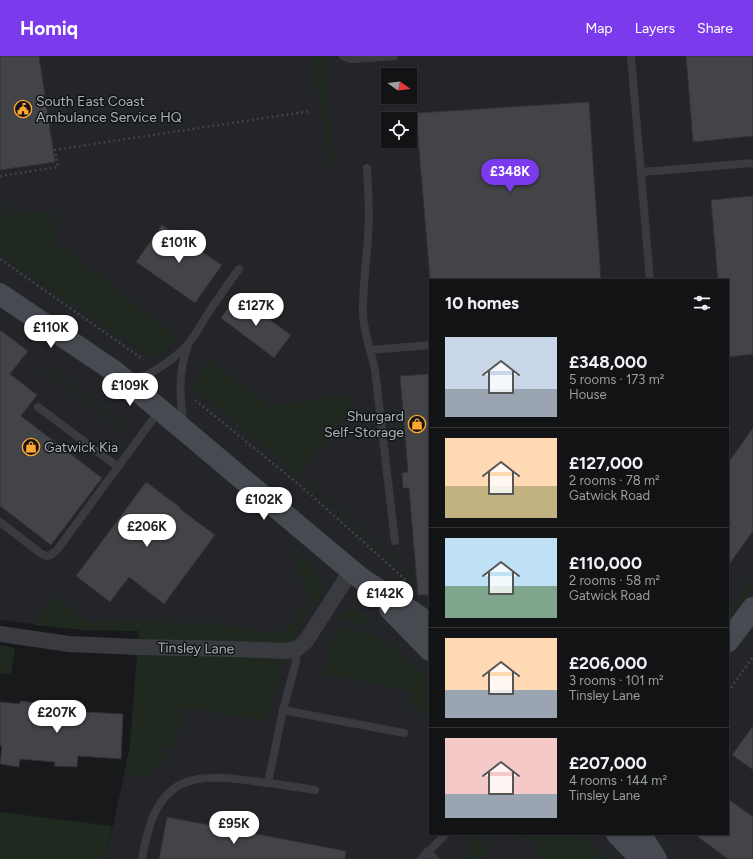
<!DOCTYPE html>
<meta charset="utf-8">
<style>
body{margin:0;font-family:Figtree,sans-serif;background:#1f2022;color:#f1f3f6;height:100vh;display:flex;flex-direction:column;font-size:15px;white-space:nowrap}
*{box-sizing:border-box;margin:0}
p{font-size:13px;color:#9c9ea0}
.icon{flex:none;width:22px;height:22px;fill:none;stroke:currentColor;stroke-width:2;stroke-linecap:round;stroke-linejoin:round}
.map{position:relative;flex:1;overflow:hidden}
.sheet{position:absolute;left:429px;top:223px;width:300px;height:556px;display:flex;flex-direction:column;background:#121314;border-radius:0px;box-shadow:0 1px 3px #0004,0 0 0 1px #313234}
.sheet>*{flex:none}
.needle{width:26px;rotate:104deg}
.controls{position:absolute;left:381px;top:12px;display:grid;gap:8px}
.controls a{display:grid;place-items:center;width:36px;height:36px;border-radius:0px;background:#121314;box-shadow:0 1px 3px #0004,0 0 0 1px #313234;font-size:20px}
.price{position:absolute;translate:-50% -34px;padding:0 9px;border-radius:14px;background:#fff;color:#222;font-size:13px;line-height:26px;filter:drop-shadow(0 1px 2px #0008)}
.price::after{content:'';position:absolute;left:50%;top:24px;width:12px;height:9px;margin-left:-6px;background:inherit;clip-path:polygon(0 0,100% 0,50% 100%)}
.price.on{background:#7c3aed;color:#fff}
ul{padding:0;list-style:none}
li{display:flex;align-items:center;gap:12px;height:100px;padding:0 16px}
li+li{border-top:1px solid #313234}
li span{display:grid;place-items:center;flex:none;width:112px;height:80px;border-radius:0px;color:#555}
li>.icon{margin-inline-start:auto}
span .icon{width:48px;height:48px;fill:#fffc;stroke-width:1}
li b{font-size:17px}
h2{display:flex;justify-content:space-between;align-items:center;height:48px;padding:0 16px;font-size:17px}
header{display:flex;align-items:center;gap:24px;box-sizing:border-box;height:56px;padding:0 20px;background:#7c3aed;color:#fff}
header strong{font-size:19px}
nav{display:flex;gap:22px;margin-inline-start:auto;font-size:14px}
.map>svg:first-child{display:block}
</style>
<header>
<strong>Homiq</strong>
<nav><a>Map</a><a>Layers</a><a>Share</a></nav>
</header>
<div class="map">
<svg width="753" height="803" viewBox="0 0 753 803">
<rect width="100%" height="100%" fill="#18191b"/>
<!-- built -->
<path fill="#242528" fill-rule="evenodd" d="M0 0H753V803H106L130 690 139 575 85 574 0 564ZM388 19H410V41H388ZM388 63H410V85H388ZM430 224H728V778H430Z"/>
<!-- green -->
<g fill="#202920">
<path d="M313 0H323L335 109H329Z"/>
<path d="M0 139 3 160 49 154 55 186 178 281C166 295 162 306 143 295L35 224 0 198Z"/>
<path d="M210 304 269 350 350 339 351 355 298 418 423 530 422 532 281 406 191 330Z"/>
<path d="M46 310 127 372 125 374 44 312Z"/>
<path d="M290 493C299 501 326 520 324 532 323 538 317 543 313 548L288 494Z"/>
<path d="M752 522H753V531L728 566V556Z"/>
<path d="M53 541 89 566 220 567 273 579C286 577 299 557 307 547L309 552 287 595 265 665 182 651 175 691 164 690 162 710 153 709 151 720 124 718 130 690 139 575 85 574 33 569Z"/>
<path d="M351 554 358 555 361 557 378 571 337 562 347 555Z"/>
<path d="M340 571C349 573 359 575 367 578 391 587 411 607 430 624V661L411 651 413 636 323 617 329 592Z"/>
<path d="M0 589 15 592 11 619 0 617Z"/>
<path d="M0 756 112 770 106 803H0Z"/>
<path d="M476 778V782L479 786V788L486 790 487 786 492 785 494 783V780L493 778H497L487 803H470C464 794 468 784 476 778Z"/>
<path d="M516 778H581L605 803H540L541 800 535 796 539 788Z"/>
</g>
<!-- building -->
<g fill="#424448" stroke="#323337">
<path d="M0 0H39L55 106 0 114Z"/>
<path d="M686 0H753V80L693 86Z"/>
<path d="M589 46 601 224H430L416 57Z"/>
<path d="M753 140V298L728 301V224H718L711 144Z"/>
<path d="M162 169 222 209 195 247 136 206Z"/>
<path d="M237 240 291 279 274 302 221 262Z"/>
<path d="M0 274 28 295 10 318 37 339 21 360 102 422 51 489 0 450Z"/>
<path d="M430 318V539H418L409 432H403L402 417 408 416 400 320Z"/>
<path d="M753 372V475L728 510V407Z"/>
<path d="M146 426 181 452 180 453 215 479 164 548 129 521 110 546 76 520Z"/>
<path d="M20 645 68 651 67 655 123 658 121 703 78 700 77 711 54 710 55 706 20 703 19 711 0 708 2 690H0V646L20 648Z"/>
<path d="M753 670V714L732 699Z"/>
<path d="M728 743 753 761V803H728L694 778H728Z"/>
<path d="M167 761 346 795 345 803H159Z"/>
</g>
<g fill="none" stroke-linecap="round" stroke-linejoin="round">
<!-- path -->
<g stroke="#3f4247" stroke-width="2.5" stroke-dasharray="2 3" stroke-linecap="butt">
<path d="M0 120 58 111 55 94 311 55"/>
<path d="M0 203 144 304"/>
<path d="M195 344 302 431 408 526"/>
<path d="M728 636 753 601"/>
</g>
<!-- lane -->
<g stroke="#393b40" stroke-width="8">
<path d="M343 0 349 3H355L394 0"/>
<path d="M631 0 650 224"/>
<path d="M367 112C368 134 370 157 368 179 367 205 362 232 363 258 364 278 371 295 375 314L395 485"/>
<path d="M641 116 753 107"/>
<path d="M370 294 430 289"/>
<path d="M129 322C134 322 139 322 144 320 157 315 180 298 189 287 197 277 203 264 211 253 220 240 229 226 239 213"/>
<path d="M38 351 118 411"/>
<path d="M184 369C179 342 178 315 188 290"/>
<path d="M0 466 40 497 46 500 51 499 57 494 159 355"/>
<path d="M283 654 404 677"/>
<path d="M268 727 283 654 296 606 297 592"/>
<path d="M427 796 435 803"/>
<path d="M142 803C145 786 149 766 158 751 163 742 172 732 182 728 203 717 238 723 260 726 278 728 296 731 315 734"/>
<path d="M421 803 446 778"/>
</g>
<!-- street -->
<path stroke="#393b40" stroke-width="16" d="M0 578 69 588 138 591 232 593 287 595 298 592 306 585 351 515"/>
<!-- secondary -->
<g stroke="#474a50" stroke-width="22">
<path d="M0 238 114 315 359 521 430 568"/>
<path d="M390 553 430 594"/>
<path d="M728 585 753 552"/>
<path d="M617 778 641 803"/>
<path d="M640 778 656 803"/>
</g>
</g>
<!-- icons -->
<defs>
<symbol id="civic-ring" viewBox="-11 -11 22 22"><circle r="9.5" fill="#131416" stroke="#ffa72c" stroke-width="1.5"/><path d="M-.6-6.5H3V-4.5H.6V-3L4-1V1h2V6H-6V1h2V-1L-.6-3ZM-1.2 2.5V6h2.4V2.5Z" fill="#ffa72c"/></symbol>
<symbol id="shop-ring" viewBox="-11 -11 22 22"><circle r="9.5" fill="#131416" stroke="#ffa72c" stroke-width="1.5"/><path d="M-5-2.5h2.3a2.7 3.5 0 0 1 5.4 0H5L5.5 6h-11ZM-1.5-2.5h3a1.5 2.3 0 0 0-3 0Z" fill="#ffa72c"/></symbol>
</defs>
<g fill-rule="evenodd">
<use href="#civic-ring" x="13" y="43" width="20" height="20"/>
<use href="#shop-ring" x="407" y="358" width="20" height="20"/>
<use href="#shop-ring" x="21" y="381" width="20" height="20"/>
</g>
<g text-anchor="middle" stroke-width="3" stroke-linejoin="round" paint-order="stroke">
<!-- poi labels -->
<g font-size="14" fill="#aab1bb" stroke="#131416" text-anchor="start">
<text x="36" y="50">South East Coast<tspan x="36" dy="16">Ambulance Service HQ</tspan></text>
<text x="404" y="365" text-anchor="end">Shurgard<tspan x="404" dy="16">Self-Storage</tspan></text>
<text x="44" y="396">Gatwick Kia</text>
</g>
<!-- street labels -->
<g font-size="14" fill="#aab1bb" stroke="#131416">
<text transform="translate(196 592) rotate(1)" y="5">Tinsley Lane</text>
</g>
</g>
</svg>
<div class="controls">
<a><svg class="needle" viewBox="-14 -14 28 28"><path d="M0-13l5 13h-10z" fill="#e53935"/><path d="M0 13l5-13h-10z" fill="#9c9ea0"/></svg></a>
<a><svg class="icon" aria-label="locate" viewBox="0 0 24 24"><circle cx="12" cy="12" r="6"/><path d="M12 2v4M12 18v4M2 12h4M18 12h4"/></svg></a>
</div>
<b class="price on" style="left:510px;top:137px">£348K</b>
<b class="price" style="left:179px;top:208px">£101K</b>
<b class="price" style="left:256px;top:271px">£127K</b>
<b class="price" style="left:51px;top:293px">£110K</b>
<b class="price" style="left:130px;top:351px">£109K</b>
<b class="price" style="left:264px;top:465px">£102K</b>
<b class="price" style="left:147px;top:492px">£206K</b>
<b class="price" style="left:385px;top:559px">£142K</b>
<b class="price" style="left:57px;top:678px">£207K</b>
<b class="price" style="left:234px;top:789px">£95K</b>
<section class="sheet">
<h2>10 homes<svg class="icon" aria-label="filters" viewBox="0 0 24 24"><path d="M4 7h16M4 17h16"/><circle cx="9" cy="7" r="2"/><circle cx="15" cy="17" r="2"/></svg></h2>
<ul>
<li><span style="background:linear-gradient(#c9d6e8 65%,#9aa5b1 0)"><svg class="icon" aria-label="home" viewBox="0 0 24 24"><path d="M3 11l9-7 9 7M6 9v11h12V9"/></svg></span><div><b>£348,000</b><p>5 rooms · 173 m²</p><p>House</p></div></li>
<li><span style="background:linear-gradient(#ffd9b3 60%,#c2b280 0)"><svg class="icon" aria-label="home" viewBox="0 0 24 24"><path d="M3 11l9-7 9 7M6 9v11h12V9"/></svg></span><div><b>£127,000</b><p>2 rooms · 78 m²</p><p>Gatwick Road</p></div></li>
<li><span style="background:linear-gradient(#bfe0f5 60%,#7fa58c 0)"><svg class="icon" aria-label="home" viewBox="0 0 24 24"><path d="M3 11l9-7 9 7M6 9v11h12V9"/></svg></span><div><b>£110,000</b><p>2 rooms · 58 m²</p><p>Gatwick Road</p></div></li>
<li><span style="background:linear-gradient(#ffd9b3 65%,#9aa5b1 0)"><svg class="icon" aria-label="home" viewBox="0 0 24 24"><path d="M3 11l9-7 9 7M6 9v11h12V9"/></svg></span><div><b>£206,000</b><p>3 rooms · 101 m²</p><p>Tinsley Lane</p></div></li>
<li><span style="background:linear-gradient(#f6c9c9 70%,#9aa5b1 0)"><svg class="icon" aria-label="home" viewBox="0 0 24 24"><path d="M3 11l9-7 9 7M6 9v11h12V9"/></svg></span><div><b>£207,000</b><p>4 rooms · 144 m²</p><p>Tinsley Lane</p></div></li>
</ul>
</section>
</div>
